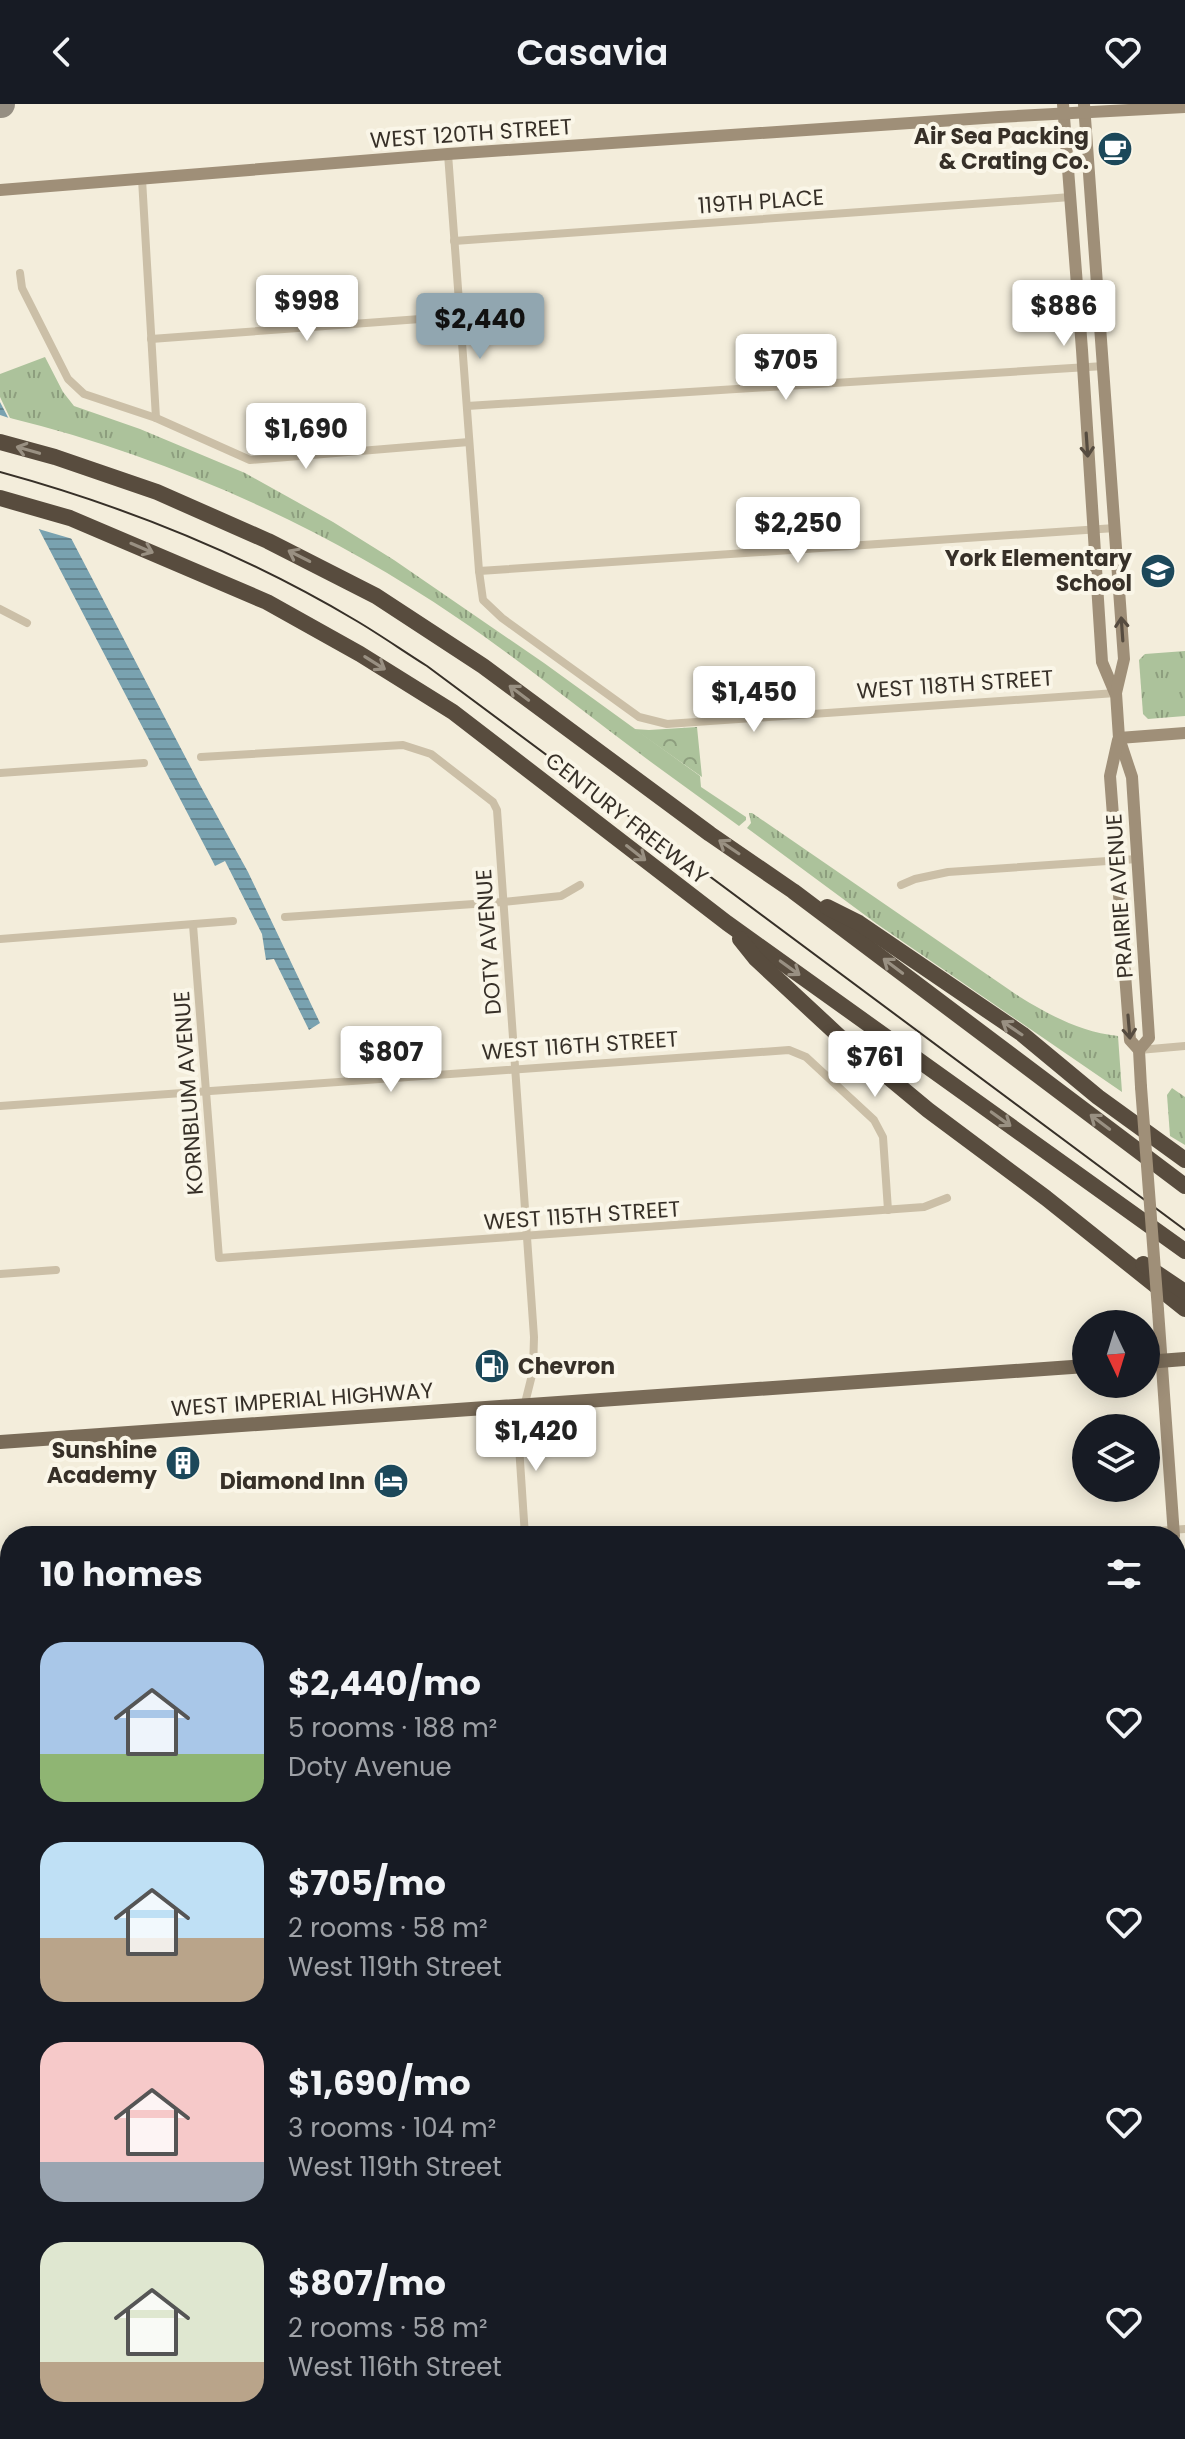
<!DOCTYPE html>
<meta charset="utf-8">
<style>
body{margin:0;font-family:Poppins,sans-serif;background:#20242c;color:#f1f3f6;height:100vh;display:flex;flex-direction:column;font-size:30px;white-space:nowrap}
*{box-sizing:border-box;margin:0}
p{font-size:26px;color:#9ea1a6}
.icon{flex:none;width:44px;height:44px;fill:none;stroke:currentColor;stroke-width:2;stroke-linecap:round;stroke-linejoin:round}
.map{position:relative;flex:1;overflow:hidden}
.sheet{position:absolute;left:0px;top:1422px;width:1186px;height:914px;display:flex;flex-direction:column;background:#171b24;border-radius:32px 32px 0 0;box-shadow:0 4px 20px #0003}
.sheet>*{flex:none}
.needle{width:52px;rotate:176deg}
.buttons{position:absolute;left:1072px;top:1206px;display:grid;gap:16px}
.buttons a{display:grid;place-items:center;width:88px;height:88px;border-radius:50%;background:#171b24;box-shadow:0 4px 20px #0003;font-size:40px}
.price{position:absolute;translate:-50% -68px;padding:0 18px;border-radius:8px;background:#fff;color:#222;font-size:26px;line-height:52px;filter:drop-shadow(0 2px 4px #0008)}
.price::after{content:'';position:absolute;left:50%;top:48px;width:24px;height:18px;margin-left:-12px;background:inherit;clip-path:polygon(0 0,100% 0,50% 100%)}
.price.active{background:#91a6b0;color:#111}
ul{padding:0;list-style:none}
li{display:flex;align-items:center;gap:24px;height:200px;padding:0 40px}
li span{display:grid;place-items:center;flex:none;width:224px;height:160px;border-radius:24px;color:#555}
li>.icon{margin-inline-start:auto}
span .icon{width:96px;height:96px;fill:#fffc;stroke-width:1}
li b{font-size:34px}
h2{display:flex;justify-content:space-between;align-items:center;height:96px;padding:0 40px;font-size:34px}
header{display:flex;justify-content:space-between;align-items:center;height:104px;padding:0 40px;background:#171b24;font-size:36px;font-weight:600}
.map>svg:first-child{display:block}
</style>
<header><svg class="icon" aria-label="back" viewBox="0 0 24 24"><path d="M15 5l-7 7 7 7"/></svg>Casavia<svg class="icon" aria-label="heart" viewBox="0 0 24 24"><path d="M12 20l-8-8c-3-5 5-10 8-4 3-6 11-1 8 4z"/></svg></header>
<div class="map">
<svg width="1185" height="2335" viewBox="0 0 1185 2335">
<defs>
<pattern id="grass-tufts" width="24" height="20" patternUnits="userSpaceOnUse" patternTransform="scale(2)"><rect width="24" height="20" fill="#acc29b"/><path d="M3 7l-1-3M5 7V3M7 7l1-3M15 17l-1-3M17 17v-4M19 17l1-3" fill="none" stroke="#8d9e7e"/></pattern>
<pattern id="forest-crowns" width="20" height="18" patternUnits="userSpaceOnUse" patternTransform="scale(2)"><rect width="20" height="18" fill="#acc29b"/><path d="M2 6a3 3 0 1 1 6 0M12 15a3 3 0 1 1 6 0" fill="none" stroke="#8d9e7e"/></pattern>
<pattern id="water-rules" width="6" height="5" patternUnits="userSpaceOnUse" patternTransform="scale(2)"><rect width="6" height="5" fill="#79a2b0"/><path d="M0 2.5h6" fill="none" stroke="#64848f"/></pattern>
</defs>
<rect width="100%" height="100%" fill="#f3eddb"/>
<!-- grass -->
<g fill="url(#grass-tufts)">
<path d="M45 253 63 288 74 302 140 325 245 369 333 418 394 456 544 559 700 672 701 683 746 713V716L739 722C695 690 650 658 607 625 557 587 508 548 456 513 323 422 165 352 10 314L0 293V270Z"/>
<path d="M1185 547V612L1148 615 1143 610 1139 556 1145 550Z"/>
<path d="M749 709H752L1020 893C1051 912 1081 928 1118 932L1122 988 877 820 747 724 751 719Z"/>
<path d="M1172 984 1185 993V1041L1170 1032 1167 991Z"/>
</g>
<!-- forest -->
<path fill="url(#forest-crowns)" d="M697 623 702 673 634 625 649 626Z"/>
<!-- water -->
<path fill="url(#water-rules)" d="M0 298 200 681 248 768 320 919 309 926 274 855 266 856 262 830 225 757 215 762 212 756 0 351Z"/>
<!-- pier -->
<path fill="#f3eddb" d="M0 311 12 315 76 436 35 424 0 359Z"/>
<g fill="none" stroke-linecap="round" stroke-linejoin="round">
<!-- taxiway -->
<path stroke="#958e82" stroke-width="28" d="M0 0H1"/>
<!-- street -->
<g stroke="#cbbfa7" stroke-width="8">
<path d="M448 50 479 467 483 496 502 514 639 613 667 620 1116 589"/>
<path d="M142 75 156 314"/>
<path d="M454 137 1071 93"/>
<path d="M20 169 22 184 68 275 84 290 156 314 250 356 469 338"/>
<path d="M151 235 461 212"/>
<path d="M467 302 1104 262"/>
<path d="M479 467 1115 424"/>
<path d="M0 505 27 519"/>
<path d="M201 653 403 641 431 650 493 698 497 706 534 1233 533 1267 518 1327 525 1432"/>
<path d="M0 669 144 659"/>
<path d="M901 781 915 775 948 768 1137 755"/>
<path d="M285 813 503 798 561 792 580 781"/>
<path d="M193 821 219 1154 924 1103 947 1094"/>
<path d="M0 835 233 817"/>
<path d="M1139 946 1185 942"/>
<path d="M0 1002 789 946 806 953 874 1016 883 1033 888 1106"/>
<path d="M0 1170 56 1166"/>
<path d="M1087 1432 1185 1425"/>
<path d="M0 1510H10"/>
<path d="M0 1674 10 1673"/>
<path d="M1176 1759 1185 1758"/>
<path d="M0 1841 10 1840"/>
<path d="M1176 1925 1185 1924"/>
<path d="M0 2009H10"/>
<path d="M1176 2092 1185 2091"/>
<path d="M0 2173 10 2172"/>
<path d="M1176 2258 1185 2257"/>
<path d="M588 2326 589 2335"/>
<path d="M61 2335 185 2326"/>
</g>
<!-- secondary -->
<g stroke="#9f8f78" stroke-width="12">
<path d="M1063 0 1082 246 1102 558 1115 589"/>
<path d="M1084 0 1124 555 1116 589 1119 634 1132 673 1149 934 1139 946"/>
<path d="M0 86 448 50 999 13 1185 3"/>
<path d="M1119 634 1185 629"/>
<path d="M1118 636 1110 672 1130 936 1139 946 1141 983"/>
<path d="M1158 1206 1174 1432"/>
<path d="M1176 1460 1185 1589"/>
</g>
<!-- primary -->
<g stroke="#796b58" stroke-width="14">
<path d="M1146 1258 1185 1255"/>
<path d="M0 1338 1086 1262"/>
</g>
<!-- highway -->
<g stroke="#584c3e" stroke-width="16">
<path d="M0 338 55 353 157 388 268 437 376 492 483 562 710 730 793 787 1185 1082"/>
<path d="M0 394 70 414 267 498 360 550 453 608 727 819 1185 1147"/>
<path d="M827 803 859 819 1022 930 1098 993 1185 1056"/>
<path d="M740 835 756 855 840 933 928 1006 1046 1094 1185 1205"/>
<path d="M1143 1160 1185 1188"/>
</g>
<!-- tram -->
<path stroke="#373028" stroke-width="2" d="M0 368C124 402 244 450 355 516 379 530 403 547 427 562L1185 1126"/>
<!-- secondary-bridge -->
<path stroke="#9f8f78" stroke-width="12" d="M1141 983 1158 1206"/>
</g>
<!-- one-way arrows -->
<defs><path id="oneway-shaft" d="M-6 0H5M1.5-3L5.5 0L1.5 3" fill="none" stroke-width="1.6" stroke-linecap="round" stroke-linejoin="round" transform="scale(2)"/></defs>
<g stroke="#564c40">
<use href="#oneway-shaft" transform="translate(1087 341) rotate(86)"/>
<use href="#oneway-shaft" transform="translate(1122 525) rotate(-94)"/>
<use href="#oneway-shaft" transform="translate(1129 923) rotate(85)"/>
</g>
<g stroke="#999082">
<use href="#oneway-shaft" transform="translate(28 346) rotate(-164)"/>
<use href="#oneway-shaft" transform="translate(142 444) rotate(23)"/>
<use href="#oneway-shaft" transform="translate(299 452) rotate(-153)"/>
<use href="#oneway-shaft" transform="translate(375 559) rotate(32)"/>
<use href="#oneway-shaft" transform="translate(519 589) rotate(-143)"/>
<use href="#oneway-shaft" transform="translate(729 743) rotate(-146)"/>
<use href="#oneway-shaft" transform="translate(636 749) rotate(38)"/>
<use href="#oneway-shaft" transform="translate(893 862) rotate(-143)"/>
<use href="#oneway-shaft" transform="translate(790 864) rotate(36)"/>
<use href="#oneway-shaft" transform="translate(1012 924) rotate(-146)"/>
<use href="#oneway-shaft" transform="translate(1001 1015) rotate(36)"/>
<use href="#oneway-shaft" transform="translate(1100 1018) rotate(-143)"/>
</g>
<!-- icons -->
<defs>
<symbol id="cafe-disc" viewBox="-11 -11 22 22"><circle r="9.5" fill="#1c485a" stroke="#faf6e8"/><path d="M-5.5-4.5H6V0H3Q3 3.5 0 3.5H-2.5Q-5.5 3.5-5.5 0ZM3-3.2v2h1.7v-2ZM-6 4.5H4V6H-6Z" fill="#fff"/></symbol>
<symbol id="school-disc" viewBox="-11 -11 22 22"><circle r="9.5" fill="#1c485a" stroke="#faf6e8"/><path d="M0-5L7-2L0 1L-7-2ZM-4 1L0 2.5L4 1V4Q0 6-4 4Z" fill="#fff"/></symbol>
<symbol id="fuel-disc" viewBox="-11 -11 22 22"><circle r="9.5" fill="#1c485a" stroke="#faf6e8"/><path d="M-5.5-6h7V0h2V4h1.3V-2.5L3-4.5l.8-.8L6-3V5H2.5V1h-1V6h-7ZM-4.2-4.7v3.2H.2V-4.7Z" fill="#fff"/></symbol>
<symbol id="building-disc" viewBox="-11 -11 22 22"><circle r="9.5" fill="#1c485a" stroke="#faf6e8"/><path d="M-4-6H4V6H1V3H-1V6H-4ZM-2.5-4.3h1.7v1.8h-1.7ZM.8-4.3h1.7v1.8H.8ZM-2.5-1h1.7V.8h-1.7ZM.8-1h1.7V.8H.8Z" fill="#fff"/></symbol>
<symbol id="hotel-disc" viewBox="-11 -11 22 22"><circle r="9.5" fill="#1c485a" stroke="#faf6e8"/><path d="M-6-4.5h1.5V1H6V5H4.5V3h-9V5H-6ZM-4 0a1.8 1.8 0 1 1 3.6 0ZM.5 0V-2.5h3Q6-2.5 6 0Z" fill="#fff"/></symbol>
</defs>
<g fill-rule="evenodd">
<use href="#cafe-disc" x="1095" y="25" width="40" height="40"/>
<use href="#school-disc" x="1138" y="447" width="40" height="40"/>
<use href="#fuel-disc" x="472" y="1242" width="40" height="40"/>
<use href="#building-disc" x="163" y="1339" width="40" height="40"/>
<use href="#hotel-disc" x="371" y="1357" width="40" height="40"/>
</g>
<g text-anchor="middle" stroke-width="8" stroke-linejoin="round" paint-order="stroke">
<!-- street labels -->
<g font-size="22" fill="#373028" stroke="#faf6e8">
<text transform="translate(471 29) rotate(-4)" y="8">WEST 120TH STREET</text>
<text transform="translate(761 97) rotate(-4)" y="8">119TH PLACE</text>
<text transform="translate(955 580) rotate(-4)" y="8">WEST 118TH STREET</text>
<text transform="translate(627 714) rotate(38)" y="8">CENTURY FREEWAY</text>
<text transform="translate(1119 792) rotate(-94)" y="8">PRAIRIE AVENUE</text>
<text transform="translate(488 838) rotate(-94)" y="8">DOTY AVENUE</text>
<text transform="translate(580 941) rotate(-4)" y="8">WEST 116TH STREET</text>
<text transform="translate(188 989) rotate(-94)" y="8">KORNBLUM AVENUE</text>
<text transform="translate(582 1111) rotate(-4)" y="8">WEST 115TH STREET</text>
<text transform="translate(302 1295) rotate(-4)" y="8">WEST IMPERIAL HIGHWAY</text>
</g>
<!-- poi labels -->
<g font-size="22" font-weight="bold" fill="#373028" stroke="#faf6e8" text-anchor="end">
<text x="1089" y="40">Air Sea Packing<tspan x="1089" dy="25">&amp; Crating Co.</tspan></text>
<text x="1132" y="462">York Elementary<tspan x="1132" dy="25">School</tspan></text>
<text x="518" y="1270" text-anchor="start">Chevron</text>
<text x="157" y="1354">Sunshine<tspan x="157" dy="25">Academy</tspan></text>
<text x="365" y="1385">Diamond Inn</text>
</g>
</g>
</svg>
<div class="buttons">
<a><svg class="needle" viewBox="-14 -14 28 28"><path d="M0-13l5 13h-10z" fill="#e53935"/><path d="M0 13l5-13h-10z" fill="#9ea1a6"/></svg></a>
<a><svg class="icon" aria-label="layers" viewBox="0 0 24 24"><path d="M12 4l9 5-9 5-9-5zM3 14l9 5 9-5"/></svg></a>
</div>
<b class="price" style="left:307px;top:239px">$998</b>
<b class="price" style="left:1064px;top:244px">$886</b>
<b class="price active" style="left:480px;top:257px">$2,440</b>
<b class="price" style="left:786px;top:298px">$705</b>
<b class="price" style="left:306px;top:367px">$1,690</b>
<b class="price" style="left:798px;top:461px">$2,250</b>
<b class="price" style="left:754px;top:630px">$1,450</b>
<b class="price" style="left:391px;top:990px">$807</b>
<b class="price" style="left:875px;top:995px">$761</b>
<b class="price" style="left:536px;top:1369px">$1,420</b>
<section class="sheet">
<h2>10 homes<svg class="icon" aria-label="filters" viewBox="0 0 24 24"><path d="M4 7h16M4 17h16"/><circle cx="9" cy="7" r="2"/><circle cx="15" cy="17" r="2"/></svg></h2>
<ul>
<li><span style="background:linear-gradient(#a9c7e8 70%,#8fb573 0)"><svg class="icon" aria-label="home" viewBox="0 0 24 24"><path d="M3 11l9-7 9 7M6 9v11h12V9"/></svg></span><div><b>$2,440/mo</b><p>5 rooms · 188 m²</p><p>Doty Avenue</p></div><svg class="icon" aria-label="heart" viewBox="0 0 24 24"><path d="M12 20l-8-8c-3-5 5-10 8-4 3-6 11-1 8 4z"/></svg></li>
<li><span style="background:linear-gradient(#bfe0f5 60%,#b9a48a 0)"><svg class="icon" aria-label="home" viewBox="0 0 24 24"><path d="M3 11l9-7 9 7M6 9v11h12V9"/></svg></span><div><b>$705/mo</b><p>2 rooms · 58 m²</p><p>West 119th Street</p></div><svg class="icon" aria-label="heart" viewBox="0 0 24 24"><path d="M12 20l-8-8c-3-5 5-10 8-4 3-6 11-1 8 4z"/></svg></li>
<li><span style="background:linear-gradient(#f6c9c9 75%,#9aa5b1 0)"><svg class="icon" aria-label="home" viewBox="0 0 24 24"><path d="M3 11l9-7 9 7M6 9v11h12V9"/></svg></span><div><b>$1,690/mo</b><p>3 rooms · 104 m²</p><p>West 119th Street</p></div><svg class="icon" aria-label="heart" viewBox="0 0 24 24"><path d="M12 20l-8-8c-3-5 5-10 8-4 3-6 11-1 8 4z"/></svg></li>
<li><span style="background:linear-gradient(#dfe7d0 75%,#b9a48a 0)"><svg class="icon" aria-label="home" viewBox="0 0 24 24"><path d="M3 11l9-7 9 7M6 9v11h12V9"/></svg></span><div><b>$807/mo</b><p>2 rooms · 58 m²</p><p>West 116th Street</p></div><svg class="icon" aria-label="heart" viewBox="0 0 24 24"><path d="M12 20l-8-8c-3-5 5-10 8-4 3-6 11-1 8 4z"/></svg></li>
</ul>
</section>
</div>
